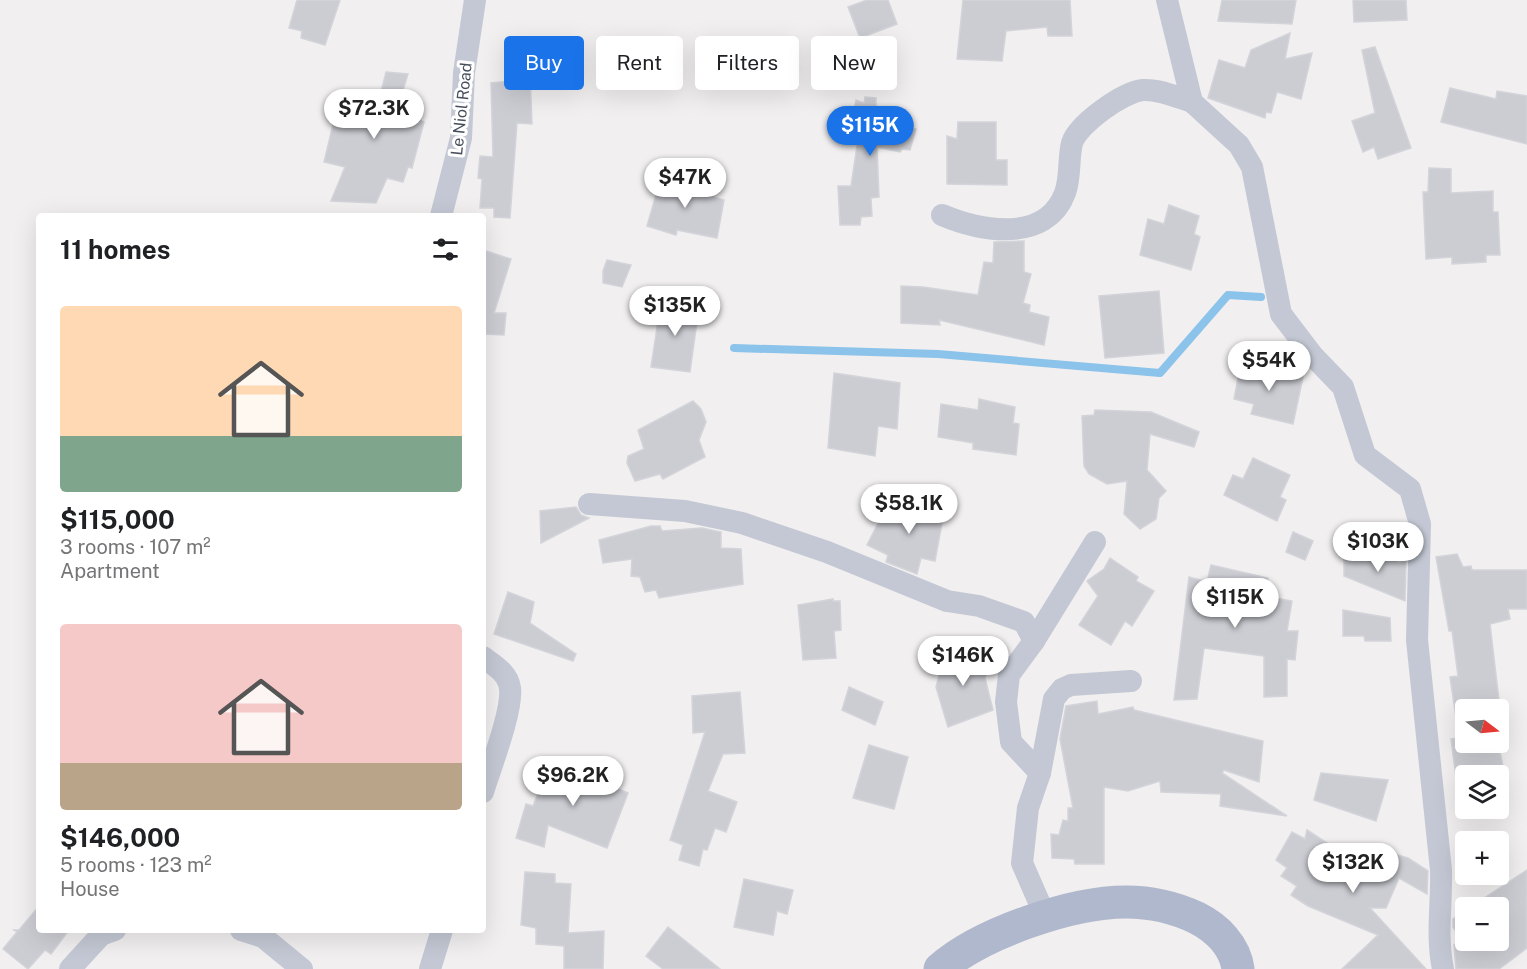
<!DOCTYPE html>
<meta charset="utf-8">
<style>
body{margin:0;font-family:"Public Sans",sans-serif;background:#f6f6f6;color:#202124;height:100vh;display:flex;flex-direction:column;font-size:22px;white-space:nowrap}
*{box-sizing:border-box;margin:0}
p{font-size:20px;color:#757577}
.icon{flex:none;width:33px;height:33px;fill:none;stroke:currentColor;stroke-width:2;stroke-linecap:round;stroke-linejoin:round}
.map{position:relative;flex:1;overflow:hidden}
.details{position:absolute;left:36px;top:213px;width:450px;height:720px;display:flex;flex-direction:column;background:#fff;border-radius:6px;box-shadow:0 6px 24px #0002}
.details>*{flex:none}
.guide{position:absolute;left:504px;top:36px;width:570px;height:54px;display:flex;gap:12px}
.needle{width:39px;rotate:106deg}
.fabs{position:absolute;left:1455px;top:699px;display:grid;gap:12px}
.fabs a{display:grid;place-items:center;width:54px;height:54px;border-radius:6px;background:#fff;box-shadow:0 6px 24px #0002;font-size:30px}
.price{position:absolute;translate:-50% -51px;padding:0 14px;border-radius:21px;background:#fff;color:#222;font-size:20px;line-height:39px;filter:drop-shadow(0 2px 3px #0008)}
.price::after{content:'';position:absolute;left:50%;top:36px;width:18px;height:14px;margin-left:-9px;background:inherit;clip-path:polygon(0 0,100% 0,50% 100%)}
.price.on{background:#1a73e8;color:#fff}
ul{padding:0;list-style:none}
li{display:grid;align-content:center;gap:12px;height:318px;padding:0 24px}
li span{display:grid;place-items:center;height:186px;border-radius:6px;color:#555}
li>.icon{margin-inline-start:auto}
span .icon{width:108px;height:108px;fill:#fffc;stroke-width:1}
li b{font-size:26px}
h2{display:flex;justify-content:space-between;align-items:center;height:72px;padding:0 24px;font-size:26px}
.chip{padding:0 21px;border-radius:6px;background:#fff;box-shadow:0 6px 24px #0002;font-size:21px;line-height:54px}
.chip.on{background:#1a73e8;color:#fff}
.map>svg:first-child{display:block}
</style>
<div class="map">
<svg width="1527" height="969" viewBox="0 0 1527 969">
<rect width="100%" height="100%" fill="#f1efef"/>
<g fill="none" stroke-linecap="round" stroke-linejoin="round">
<!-- stream -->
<path stroke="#8bc3eb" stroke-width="8" d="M734 348 938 354 1160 373 1228 295 1261 297"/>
</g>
<!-- building -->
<g fill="#cccdd3" stroke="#d3d4da" stroke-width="1.5">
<path d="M297 0H340L325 45 301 38 302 31 289 28Z"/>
<path d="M867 0H888L897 24 860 38 848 7Z"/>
<path d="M963 0H1070L1072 36H1048L1047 27 1006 31 1002 61 957 59Z"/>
<path d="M1222 0H1296L1292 24 1218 21Z"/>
<path d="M1353 0H1406L1407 20 1354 22Z"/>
<path d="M1290 33 1285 59 1312 53 1301 99 1277 92 1271 113 1266 112 1265 118 1208 98 1219 60 1245 68 1251 50Z"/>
<path d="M1375 47 1411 148 1378 159 1374 147 1363 152 1352 121 1375 113 1362 50Z"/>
<path d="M386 72 408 74 401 97 423 104 420 120 424 122 412 168 408 167 403 182 387 178 376 203 331 201 345 167 324 162 338 104 349 106 354 90 381 92Z"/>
<path d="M510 75H530L532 124 517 123 510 218 494 217V208H480L482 179 478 178 480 156 493 157 491 83 510 81Z"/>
<path d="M1450 88 1496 99 1497 91 1527 96V144L1441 122Z"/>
<path d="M865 97 876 98V106L905 115 902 126 916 129 910 150 902 149 900 152 877 147 879 197 871 198 872 216 861 217 860 225H840L838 186H851L858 139 849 137 856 100 864 103Z"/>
<path d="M958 122H996V160H1007V185L947 184V136L957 139Z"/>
<path d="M1429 168 1451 169V193L1493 191V212H1498L1500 255H1486V262L1452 264V257L1426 259 1423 192H1428Z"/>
<path d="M662 174 690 182 688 189 724 200 717 238 677 230 676 235 647 226Z"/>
<path d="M1169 205 1199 216 1194 234 1200 237 1191 270 1140 255 1148 219 1164 224Z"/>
<path d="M1024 241V272L1031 274 1023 303 1030 305 1029 312 1049 317 1044 345 939 320 940 325 901 323V286L923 287 978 295 984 262 993 263 994 242Z"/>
<path d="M483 250 511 259 494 313H506L504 335 483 334Z"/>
<path d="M607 260 631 265 622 287 603 283V271Z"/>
<path d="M1159 291 1164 353 1105 358 1099 296Z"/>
<path d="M661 301 699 307 690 372 651 367Z"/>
<path d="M1241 363 1303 377 1293 424 1251 414 1254 404 1234 399Z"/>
<path d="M834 373 900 383 897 429 878 426 875 456 828 448Z"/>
<path d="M979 399 1015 407 1013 423 1019 424 1016 455 973 449V443L938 437 941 404 978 410Z"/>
<path d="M693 401 701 409 706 422 699 440 705 457 663 479 660 474 635 481 627 463 628 456 644 449 638 430Z"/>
<path d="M1095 410 1151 412 1199 432 1194 447 1150 434 1147 470 1166 491 1159 498 1156 519 1140 529 1124 514 1127 481 1107 484 1089 474 1084 466 1082 416 1094 415Z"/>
<path d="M1253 458 1290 475 1280 497 1286 500 1277 521 1224 495 1233 475 1243 479Z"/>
<path d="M911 498 945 507 935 561 921 558 917 574 886 562 888 555 867 545 886 508 901 512 902 508 910 510Z"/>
<path d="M576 507 581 515 589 518 541 543 540 511Z"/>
<path d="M651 526H660L662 531 702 528 721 532V548L741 549 743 584 659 598 656 590 645 592 640 577 631 576 632 559 603 563 599 540Z"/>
<path d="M1293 532 1313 541 1305 560 1286 552Z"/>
<path d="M1397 554V563L1406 561 1405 601 1344 576V556Z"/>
<path d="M1457 554 1463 567 1471 566 1472 570H1527V609H1508L1510 619 1490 624 1500 709 1466 710V742H1498L1505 776H1466V784L1457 785 1451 739 1459 738 1450 677 1458 676 1452 631H1449L1436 557Z"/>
<path d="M1110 558 1138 577 1136 581 1154 591 1132 626 1125 621 1111 645 1079 625 1098 596 1087 581 1104 569Z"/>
<path d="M1211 565 1268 578 1264 596 1292 601 1287 631H1298L1295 660 1287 659V696L1264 697V656L1204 648 1197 699 1174 700 1189 577 1207 582Z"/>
<path d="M508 592 534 602 530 623 576 654 573 661 494 634Z"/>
<path d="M833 599V601H840L841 630 834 631 836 658 803 660 798 605Z"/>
<path d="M1343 610 1390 618 1391 641H1365L1364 636H1343Z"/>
<path d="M946 649 990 661 985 678 993 710 948 727 936 687Z"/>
<path d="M849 687 883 702 875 725 842 710Z"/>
<path d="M740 692 745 753 723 754 708 791 737 802 726 832 715 828 707 850 703 849 699 866 679 860 683 845 670 840 705 732 693 733 692 696Z"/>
<path d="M1097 701 1098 714 1133 707 1134 710 1263 741 1259 782 1224 770 1222 773 1287 816 1220 806 1221 794 1161 792 1160 781 1128 791 1104 787V864H1075L1074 859 1052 858 1051 834 1059 835 1063 820 1068 821V808H1073L1060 739 1066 706Z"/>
<path d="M869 745 908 757 894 809 853 798Z"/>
<path d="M560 761 581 768 579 773 628 793 607 848 548 825 544 847 516 838 526 804 533 806 550 764 558 766Z"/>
<path d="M1321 773 1388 780 1376 821 1314 800Z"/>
<path d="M1307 830 1367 869 1383 851 1408 858 1428 871 1427 894 1399 878 1386 908H1370L1426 969H1342L1378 935 1308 906 1291 895 1297 886 1281 876 1287 868 1276 860 1292 832 1305 839Z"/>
<path d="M1527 870V948L1499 969H1456L1454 945 1461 939 1453 927V919L1466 910V940H1498V908H1469Z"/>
<path d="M525 872 555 874V883L571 884 568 933 604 931 603 969H564V946L536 944V928L521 925Z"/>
<path d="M744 879 793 890 787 914 777 911 773 935 734 927Z"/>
<path d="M39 906V930H69L51 954 45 950 28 969 3 949 17 932 14 930H19Z"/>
<path d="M668 927 720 969H663L646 956Z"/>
</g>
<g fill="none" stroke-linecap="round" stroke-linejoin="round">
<!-- minor -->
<g stroke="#c3c8d4" stroke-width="22">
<path d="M1167 0 1192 102 1239 145 1252 167 1281 314 1313 356 1343 387 1365 455 1410 489 1420 524 1417 640 1441 870C1442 903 1436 936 1443 969"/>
<path d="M942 215C980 231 1046 244 1065 193 1071 177 1068 159 1072 143 1078 124 1123 92 1143 90 1159 89 1177 97 1192 102"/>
<path d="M441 216 461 138 464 73 475 0"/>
<path d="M589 504 685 511 742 523 827 552 947 601 979 606 1024 622 1034 641"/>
<path d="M483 657C494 665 508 673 510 688 513 710 490 769 483 792"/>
<path d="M1040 773 1054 699 1062 689 1071 685 1131 681"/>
<path d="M1046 918 1022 863 1028 808 1040 773 1011 742 1006 702 1009 675 1034 641 1095 542"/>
<path d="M241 930 263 937 302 969"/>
<path d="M70 969 101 935 115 930"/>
<path d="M430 969 442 930"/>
</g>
<!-- primary -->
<path stroke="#afb8cd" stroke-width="33" d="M940 969C981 933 1072 902 1126 902 1150 902 1176 908 1197 918 1217 928 1235 946 1238 969"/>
</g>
<g text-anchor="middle" stroke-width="6" stroke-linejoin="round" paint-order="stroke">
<!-- street labels -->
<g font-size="16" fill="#474e5c" stroke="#fff">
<text transform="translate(461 109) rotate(-84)" y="6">Le Niol Road</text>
</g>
</g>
</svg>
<div class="fabs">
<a><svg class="needle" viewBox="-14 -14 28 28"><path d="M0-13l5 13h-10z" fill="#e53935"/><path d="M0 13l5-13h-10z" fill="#757577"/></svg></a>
<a><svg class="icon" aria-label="layers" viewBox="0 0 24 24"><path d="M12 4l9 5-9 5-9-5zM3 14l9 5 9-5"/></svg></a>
<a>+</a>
<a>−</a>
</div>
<b class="price" style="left:374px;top:140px">$72.3K</b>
<b class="price on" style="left:870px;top:157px">$115K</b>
<b class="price" style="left:685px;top:209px">$47K</b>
<b class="price" style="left:675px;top:337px">$135K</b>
<b class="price" style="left:1269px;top:392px">$54K</b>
<b class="price" style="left:909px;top:535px">$58.1K</b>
<b class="price" style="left:1378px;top:573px">$103K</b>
<b class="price" style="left:1235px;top:629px">$115K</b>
<b class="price" style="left:963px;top:687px">$146K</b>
<b class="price" style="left:573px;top:807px">$96.2K</b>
<b class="price" style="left:1353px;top:894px">$132K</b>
<div class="guide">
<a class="chip on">Buy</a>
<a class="chip">Rent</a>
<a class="chip">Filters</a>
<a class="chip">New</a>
</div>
<section class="details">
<h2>11 homes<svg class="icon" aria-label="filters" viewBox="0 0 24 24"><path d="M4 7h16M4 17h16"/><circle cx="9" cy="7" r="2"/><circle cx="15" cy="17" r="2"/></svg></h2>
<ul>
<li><span style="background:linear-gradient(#ffd9b3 70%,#7fa58c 0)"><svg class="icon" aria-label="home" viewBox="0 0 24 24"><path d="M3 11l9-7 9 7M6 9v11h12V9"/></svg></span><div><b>$115,000</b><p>3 rooms · 107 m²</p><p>Apartment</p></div></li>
<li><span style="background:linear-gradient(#f6c9c9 75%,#b9a48a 0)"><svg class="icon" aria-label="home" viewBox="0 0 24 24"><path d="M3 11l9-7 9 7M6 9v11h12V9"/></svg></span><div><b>$146,000</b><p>5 rooms · 123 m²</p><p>House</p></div></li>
</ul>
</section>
</div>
